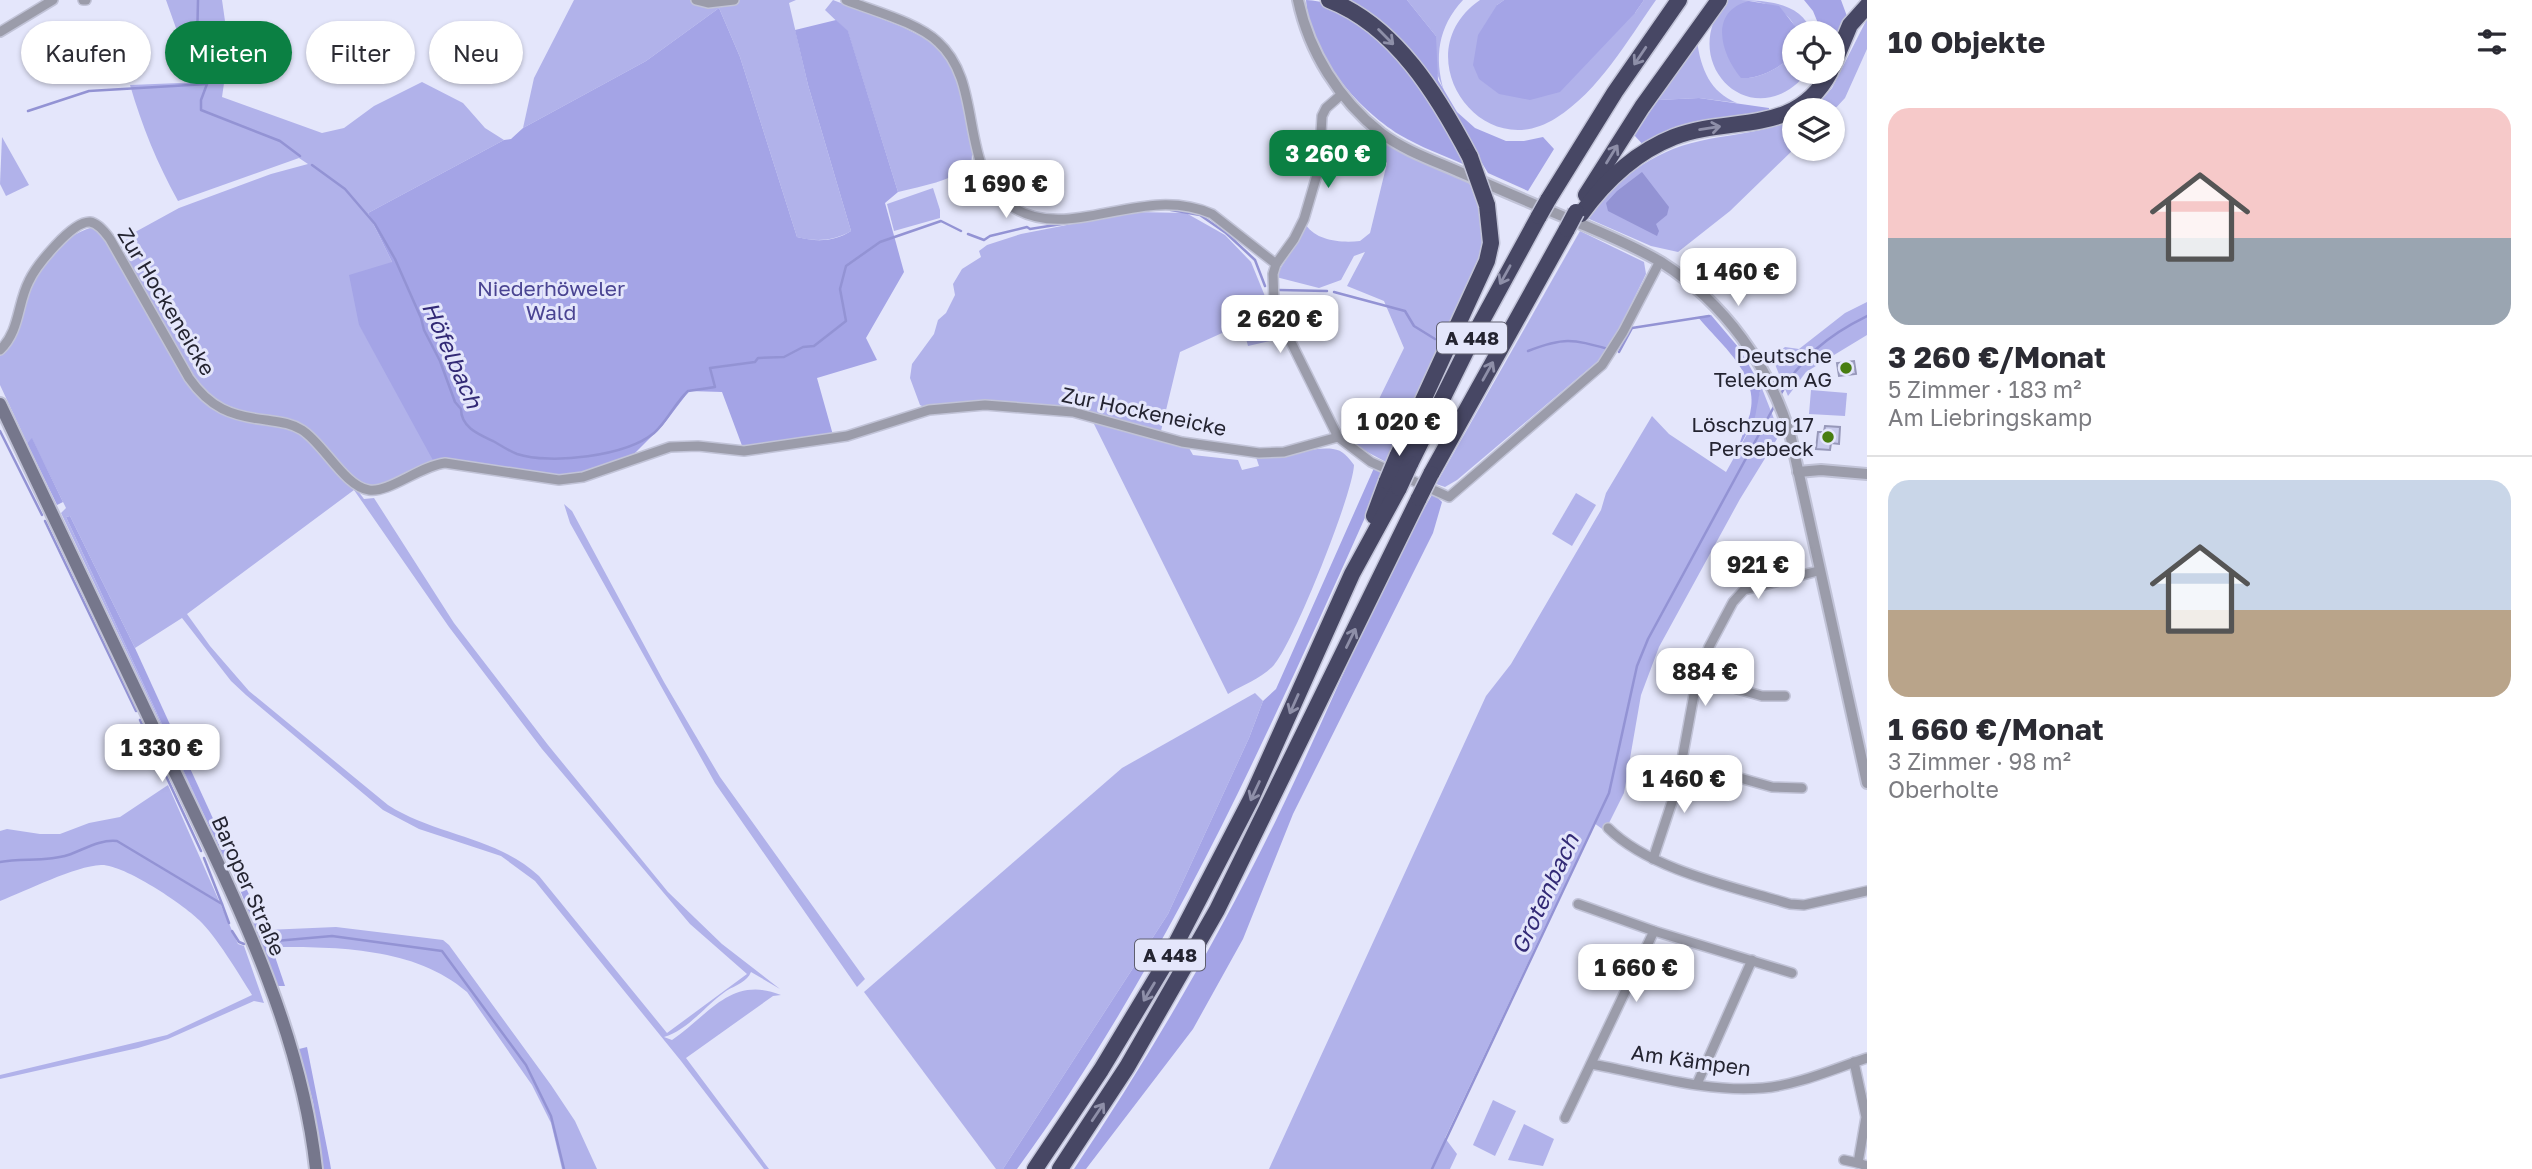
<!DOCTYPE html>
<html lang="de">
<meta charset="utf-8">
<style>
body{margin:0;font-family:"Golos Text",sans-serif;background:#f7f7f7;color:#2b2b33;height:100vh;display:flex;flex-direction:column;font-size:26px;white-space:nowrap}
*{box-sizing:border-box;margin:0}
p{font-size:23px;color:#7c7c81}
.icon{flex:none;width:38px;height:38px;fill:none;stroke:currentColor;stroke-width:2;stroke-linecap:round;stroke-linejoin:round}
.map{position:relative;flex:1;overflow:hidden}
.side{display:flex;flex-direction:column;background:#fff;width:665px}
.side>*{flex:none}
.banner{position:absolute;left:21px;top:21px;width:665px;height:63px;display:flex;gap:14px}
.tools{position:absolute;left:1782px;top:21px;display:grid;gap:14px}
.tools a{display:grid;place-items:center;width:63px;height:63px;border-radius:50%;background:#fff;box-shadow:0 2px 5px #0004;font-size:35px}
.price{position:absolute;translate:-50% -60px;padding:0 16px;border-radius:14px;background:#fff;color:#222;font-size:23px;line-height:46px;filter:drop-shadow(0 2px 4px #0008)}
.price::after{content:'';position:absolute;left:50%;top:42px;width:21px;height:16px;margin-left:-10px;background:inherit;clip-path:polygon(0 0,100% 0,50% 100%)}
.price.on{background:#0b8043;color:#fff}
ul{padding:0;list-style:none}
li{display:grid;align-content:center;gap:14px;height:371px;padding:0 21px}
li+li{border-top:2px solid #e1e1e2}
li span{display:grid;place-items:center;height:217px;border-radius:21px;color:#555}
li>.icon{margin-inline-start:auto}
span .icon{width:126px;height:126px;fill:#fffc;stroke-width:1}
li b{font-size:30px}
h2{display:flex;justify-content:space-between;align-items:center;height:84px;padding:0 21px;font-size:30px}
.tag{padding:0 24px;border-radius:32px;background:#fff;box-shadow:0 2px 5px #0004;font-size:24px;line-height:63px}
.tag.on{background:#0b8043;color:#fff}
main{display:flex;flex:1;min-height:0}
.map>svg:first-child{display:block}
</style>
<main>
<div class="map">
<svg width="1867" height="1169" viewBox="0 0 1867 1169">
<rect width="100%" height="100%" fill="#e4e6fb"/>
<!-- green -->
<g fill="#b1b2ea" fill-rule="evenodd">
<path d="M166 0H222L229 49 222 97 322 133 344 128 374 106 422 82 463 103 485 128 504 140 368 213 392 262 359 324 435 460C410 469 387 492 360 484L299 423 234 412 213 402 195 383 117 242 179 208 271 174 308 164 299 158 178 201C157 163 142 126 130 85L204 82 182 45Z"/>
<path d="M574 0H796L789 3 808 85 851 231C834 241 816 242 797 237L740 57 719 8 646 61 523 128 534 78Z"/>
<path d="M833 0 903 27 936 44 949 62 959 84 973 144 971 166C950 181 923 186 898 192L848 32 825 10Z"/>
<path d="M1407 0H1463C1438 27 1434 57 1444 91L1436 71V36Z"/>
<path d="M1480 0H1504L1497 5 1635 13 1644 0H1656C1627 41 1599 91 1556 118 1480 167 1403 53 1480 0Z"/>
<path d="M1727 0C1762 0 1801 0 1812 33H1797C1792 12 1769 2 1749 1L1741 78C1761 79 1778 68 1794 55V72H1808C1753 140 1674 62 1727 0Z"/>
<path d="M1867 19V49L1845 98 1832 112 1813 110 1832 88Z"/>
<path d="M1697 41C1701 69 1710 92 1737 103L1699 98 1658 100Z"/>
<path d="M1794 119V149L1730 211 1678 252 1651 246 1587 218C1618 179 1650 152 1700 141 1732 134 1764 133 1794 119Z"/>
<path d="M2 137 29 185 6 196 0 184Z"/>
<path d="M1365 138 1388 145 1467 180 1482 203 1484 243 1460 307 1386 462 1356 446 1404 348 1384 301 1347 286 1365 252 1354 256 1341 280 1319 288 1276 277C1285 258 1299 244 1306 225 1317 241 1341 243 1360 241L1370 233 1387 163Z"/>
<path d="M933 188 940 210V218L894 231 887 204Z"/>
<path d="M1133 212 1186 213 1225 235 1251 262 1271 311 1243 324 1268 317 1278 339 1248 346 1242 324 1180 352 1161 431C1077 407 1011 394 924 407L920 405 910 378 912 364 934 334 938 320 946 313 955 295 953 284 962 269 981 257 979 251 987 245 1021 234Z"/>
<path d="M93 227 101 231 194 393C226 428 255 417 295 430 315 436 351 481 364 499L374 498 454 623 548 745 668 892 722 944 780 989 751 972C747 982 736 985 726 991 706 1005 688 1030 664 1037L672 1040C709 1015 731 975 781 995L773 996 686 1058 769 1169H764L681 1061 535 881 501 856 419 829 383 810 246 695 231 681 182 618 135 648 70 516 66 517 224 858 61 513 66 508 32 439 27 443 0 385V356L8 348C26 302 39 243 93 227ZM354 490 449 627 542 749 690 924 747 974 667 1033 539 876C496 836 436 836 388 805L249 691 210 646 187 614Z"/>
<path d="M1580 231 1644 262 1646 274 1616 335 1598 361 1457 480 1445 487 1436 484Z"/>
<path d="M1867 302V335L1806 372 1788 396 1772 357 1785 347 1799 349 1845 313Z"/>
<path d="M1761 386 1780 434 1740 499 1659 647 1641 695 1624 793 1605 831 1594 823 1445 1138 1457 1154 1450 1169H1269L1486 696 1511 664 1601 510 1606 493 1652 416 1669 434 1726 472 1751 427Z"/>
<path d="M1811 390 1847 393 1845 416 1809 414Z"/>
<path d="M1092 420 1189 448 1193 455 1238 460 1242 470 1259 466 1256 457C1282 459 1312 446 1333 449 1343 450 1348 457 1354 465 1353 494 1293 644 1274 665 1262 678 1243 685 1228 694Z"/>
<path d="M1576 493 1596 505 1572 546 1552 534Z"/>
<path d="M564 504 572 511 664 682 720 777 865 979 857 987 715 783 570 523Z"/>
<path d="M1255 693 1263 701 1249 738 1168 914 1003 1169H996L864 992 1122 768Z"/>
<path d="M168 785 238 944 244 946 264 1003 254 1001 168 1039 138 1048 0 1079V1075L167 1035 252 995C239 974 216 936 199 920 183 904 123 864 101 865 75 866 26 891 0 901V831L7 829 40 834H60L89 823 120 817Z"/>
<path d="M336 927 443 940 449 945 551 1085 575 1121 597 1169H562L551 1123 532 1085 467 992C415 947 337 947 272 947L266 930Z"/>
<path d="M1493 1100 1516 1111 1495 1156 1473 1145Z"/>
<path d="M1524 1124 1554 1139 1543 1166 1508 1160Z"/>
</g>
<!-- forest -->
<g fill="#a4a4e6">
<path d="M1306 0C1373 1 1439 112 1465 165 1443 155 1420 147 1400 135 1356 108 1310 53 1306 0Z"/>
<path d="M1352 0H1407L1436 36 1438 80 1457 112 1475 128 1506 141H1524L1543 137 1554 149 1528 191 1488 173 1465 135 1352 6Z"/>
<path d="M1504 0H1644L1635 13 1560 92 1530 100 1499 94 1479 79 1473 65 1478 35 1497 5Z"/>
<path d="M1804 0H1841L1848 19 1832 57V33H1822L1813 11Z"/>
<path d="M1749 1 1779 6 1795 26 1797 33H1794V55C1778 68 1761 79 1741 78 1720 53 1709 11 1749 1Z"/>
<path d="M719 8 740 57 797 237C816 242 834 242 851 231L808 85 795 30 836 20 848 31 898 192 885 203 904 272 866 338 877 360 817 378 833 435 744 451 722 392 689 391 663 425 627 461 576 479 435 464 359 325 349 275 392 262 368 213 504 140 511 139 523 128 646 61Z"/>
<path d="M1699 98 1769 108V116L1646 148 1634 135 1658 100Z"/>
<path d="M1711 315 1739 348 1761 386 1755 417 1738 450C1741 437 1746 426 1750 414 1761 375 1719 343 1698 317Z"/>
<path d="M32 438 63 502 57 505 27 443Z"/>
<path d="M1374 468 1385 473C1277 713 1173 956 1017 1169H1003L1168 914 1249 738 1263 701 1276 689Z"/>
<path d="M1433 493 1442 502 1433 533 1293 814 1243 939 1193 1029 1086 1169H1074C1150 1056 1218 939 1278 816 1330 709 1374 595 1433 493Z"/>
<path d="M70 516 135 648 232 860 228 862 224 858 66 517Z"/>
<path d="M235 865 266 930 285 986H278L231 867Z"/>
<path d="M307 1047 330 1163 331 1169H323L313 1102 299 1049Z"/>
</g>
<!-- water -->
<path fill="#9393d4" d="M1642 172 1669 207 1667 215 1656 224 1659 231 1657 236 1608 211 1606 203 1617 191Z"/>
<g fill="none" stroke-linecap="round" stroke-linejoin="round">
<!-- stream -->
<g stroke="#9393d4" stroke-width="2.5">
<path d="M198 0 197 45 204 52 207 60 201 69 207 84 201 100V110L280 141 300 156"/>
<path d="M28 111 89 91 207 84"/>
<path d="M312 165 345 189 375 224 395 259 421 318 424 330 440 361 455 402 461 409C461 427 478 434 493 441 500 445 509 451 517 454 551 465 626 456 654 433 666 423 675 403 688 391L715 387 710 368 755 362 758 358 784 357 803 347 814 346 846 321 840 289 846 266 880 242 941 221 961 231"/>
<path d="M1171 210 1200 215 1226 233 1255 260 1265 286"/>
<path d="M968 234 984 240 990 236 1027 227 1030 229 1068 223"/>
<path d="M1278 290 1327 291"/>
<path d="M1334 292 1405 311 1414 326 1435 339"/>
<path d="M1528 351C1564 337 1572 339 1608 349"/>
<path d="M1619 352 1632 328 1709 316"/>
<path d="M1779 397C1800 358 1828 335 1867 316"/>
<path d="M0 431 42 515"/>
<path d="M45 521 136 711"/>
<path d="M140 720 201 851"/>
<path d="M204 858 222 904"/>
<path d="M0 862C22 858 47 862 68 855 83 850 100 839 117 841L222 904 229 923"/>
<path d="M232 931 239 942 244 944"/>
<path d="M264 942 332 936 442 951 526 1065 551 1116 564 1169"/>
<path d="M1432 1169 1609 793 1637 666 1648 639 1776 403"/>
</g>
</g>
<!-- building -->
<g fill="#c9cbed" stroke="#9798b9" stroke-width="2">
<path d="M1854 361 1856 374 1839 376 1837 363Z"/>
<path d="M1825 426 1840 427 1839 444 1831 443 1830 450 1816 449 1818 432H1824Z"/>
</g>
<g fill="none" stroke-linecap="round" stroke-linejoin="round">
<defs>
<g id="minor">
<path d="M83 0H86"/>
<path d="M696 0 708 3 734 0"/>
<path d="M846 0C873 11 917 22 938 42 986 85 956 172 1014 208 1072 243 1142 183 1212 214L1276 264"/>
<path d="M0 32 53 0"/>
<path d="M1342 94 1326 108 1322 116 1319 168 1304 219 1294 239 1276 264 1273 274 1274 301 1285 330 1338 437 1371 462 1449 497 1602 365 1623 332 1660 261"/>
<path d="M0 350C20 331 17 304 29 281 36 266 72 221 90 222 98 223 105 232 110 239L189 378C210 408 231 416 266 420 279 422 291 423 302 430 323 443 345 487 369 490 389 493 420 466 445 463L559 480 583 477 670 447 698 446 744 451 847 436 929 410 985 405 1073 412 1182 442 1259 453 1284 452 1338 437"/>
<path d="M1699 678 1762 696H1785"/>
<path d="M1683 762 1772 787 1802 788"/>
<path d="M1608 828C1650 870 1734 887 1790 904L1804 905 1867 891"/>
<path d="M1653 859 1677 787 1695 689 1709 647 1733 602 1744 590 1818 571"/>
<path d="M1578 904 1654 931 1792 973"/>
<path d="M1854 1062 1866 1117 1858 1163 1867 1166"/>
<path d="M1591 1064C1647 1074 1706 1093 1763 1088 1798 1085 1833 1069 1867 1058"/>
<path d="M1697 1084 1752 960"/>
<path d="M1565 1118 1654 931"/>
<path d="M1844 1160 1858 1163"/>
</g>
<g id="tertiary">
<path d="M1298 0C1309 52 1339 100 1381 133 1405 151 1435 161 1462 173 1501 190 1540 207 1579 223 1607 235 1636 247 1661 262 1725 303 1770 366 1791 438L1867 783"/>
<path d="M1798 472 1821 470 1867 474"/>
</g>
<path id="secondary" d="M0 404C56 522 112 640 168 758 230 889 300 1022 316 1169"/>
<g id="motorway">
<path d="M1329 0C1396 26 1438 96 1470 157"/>
<path d="M1832 68 1850 25 1867 6"/>
<path d="M1586 195 1642 107 1719 0"/>
<path d="M1548 200 1615 92 1679 0"/>
<path d="M1581 214C1605 181 1636 152 1674 137 1731 115 1796 137 1830 72"/>
<path d="M1397 457 1487 261 1491 243 1487 205"/>
<path d="M1410 464 1472 339 1539 216"/>
<path d="M1431 474 1567 229"/>
<path d="M1374 516 1387 481"/>
<path d="M1035 1169 1101 1070 1169 957 1251 799 1352 574 1399 488"/>
<path d="M1060 1169 1127 1067 1217 910 1419 498"/>
</g>
</defs>
<!-- minor casing -->
<use href="#minor" stroke="#c1c3d7" stroke-width="12"/>
<!-- tertiary casing -->
<use href="#tertiary" stroke="#c1c3d7" stroke-width="14"/>
<!-- secondary casing -->
<use href="#secondary" stroke="#c1c3d7" stroke-width="16"/>
<!-- motorway casing -->
<use href="#motorway" stroke="#c1c3d7" stroke-width="19"/>
<!-- minor -->
<use href="#minor" stroke="#9b9caa" stroke-width="9"/>
<!-- tertiary -->
<use href="#tertiary" stroke="#9b9caa" stroke-width="10"/>
<!-- secondary -->
<use href="#secondary" stroke="#76778c" stroke-width="12"/>
<!-- motorway -->
<use href="#motorway" stroke="#474764" stroke-width="16"/>
<defs>
<g id="motorway-bridge">
<path d="M1470 157 1487 205"/>
<path d="M1539 216 1548 200"/>
<path d="M1567 229 1576 212"/>
<path d="M1387 481 1397 457"/>
<path d="M1399 488 1410 464"/>
<path d="M1419 498 1431 474"/>
</g>
</defs>
<!-- motorway-bridge casing -->
<use href="#motorway-bridge" stroke="#c1c3d7" stroke-width="19" stroke-linecap="butt"/>
<!-- motorway-bridge -->
<use href="#motorway-bridge" stroke="#474764" stroke-width="16"/>
</g>
<!-- one-way arrows -->
<defs><path id="oneway-shaft" d="M-6 0H5M1.5-3L5.5 0L1.5 3" fill="none" stroke-width="1.6" stroke-linecap="round" stroke-linejoin="round" transform="scale(1.75)"/></defs>
<g stroke="#8e8fa8">
<use href="#oneway-shaft" transform="translate(1386 37) rotate(45)"/>
<use href="#oneway-shaft" transform="translate(1640 56) rotate(124)"/>
<use href="#oneway-shaft" transform="translate(1710 128) rotate(-9)"/>
<use href="#oneway-shaft" transform="translate(1612 154) rotate(-58)"/>
<use href="#oneway-shaft" transform="translate(1505 275) rotate(119)"/>
<use href="#oneway-shaft" transform="translate(1488 371) rotate(-61)"/>
<use href="#oneway-shaft" transform="translate(1351 638) rotate(-64)"/>
<use href="#oneway-shaft" transform="translate(1294 704) rotate(114)"/>
<use href="#oneway-shaft" transform="translate(1255 791) rotate(115)"/>
<use href="#oneway-shaft" transform="translate(1149 992) rotate(121)"/>
<use href="#oneway-shaft" transform="translate(1098 1112) rotate(-56)"/>
</g>
<!-- markers -->
<g fill="#487d11" stroke="#e4e6fb" stroke-width="2.5">
<circle cx="1846" cy="368" r="7"/>
<circle cx="1828" cy="437" r="7"/>
</g>
<g text-anchor="middle" stroke-width="6" stroke-linejoin="round" paint-order="stroke">
<!-- shield labels -->
<g fill="#e4e6fb" stroke="#5e5e6e" stroke-width="2">
<rect x="1437" y="322.5" width="70" height="31" rx="5"/>
<rect x="1135" y="939.5" width="70" height="31" rx="5"/>
</g>
<g font-size="19" font-weight="bold" fill="#242431">
<text x="1472" y="345">A 448</text>
<text x="1170" y="962">A 448</text>
</g>
<!-- park labels -->
<g font-size="21" fill="#4a4492" stroke="#e4e6fb">
<text x="551" y="296">Niederhöweler<tspan x="551" dy="24">Wald</tspan></text>
</g>
<!-- street labels -->
<g font-size="21" fill="#242431" stroke="#e4e6fb">
<text transform="translate(166 302) rotate(59)" y="7">Zur Hockeneicke</text>
<text transform="translate(1144 412) rotate(12)" y="7">Zur Hockeneicke</text>
<text transform="translate(248 886) rotate(66)" y="7">Baroper Straße</text>
<text transform="translate(1691 1061) rotate(8)" y="7">Am Kämpen</text>
</g>
<!-- poi labels -->
<g font-size="21" fill="#242431" stroke="#e4e6fb" text-anchor="end">
<text x="1832" y="363">Deutsche<tspan x="1832" dy="24">Telekom AG</tspan></text>
<text x="1814" y="432">Löschzug 17<tspan x="1814" dy="24">Persebeck</tspan></text>
</g>
<!-- water labels -->
<g font-size="23" font-style="italic" fill="#332a76" stroke="#e4e6fb">
<text transform="translate(452 355) rotate(66)" y="8">Höfelbach</text>
<text transform="translate(1545 894) rotate(-65)" y="8">Grotenbach</text>
</g>
</g>
</svg>
<div class="tools">
<a><svg class="icon" aria-label="locate" viewBox="0 0 24 24"><circle cx="12" cy="12" r="6"/><path d="M12 2v4M12 18v4M2 12h4M18 12h4"/></svg></a>
<a><svg class="icon" aria-label="layers" viewBox="0 0 24 24"><path d="M12 4l9 5-9 5-9-5zM3 14l9 5 9-5"/></svg></a>
</div>
<b class="price on" style="left:1328px;top:190px">3 260 €</b>
<b class="price" style="left:1006px;top:220px">1 690 €</b>
<b class="price" style="left:1738px;top:308px">1 460 €</b>
<b class="price" style="left:1280px;top:355px">2 620 €</b>
<b class="price" style="left:1399px;top:458px">1 020 €</b>
<b class="price" style="left:1758px;top:601px">921 €</b>
<b class="price" style="left:1705px;top:708px">884 €</b>
<b class="price" style="left:162px;top:784px">1 330 €</b>
<b class="price" style="left:1684px;top:815px">1 460 €</b>
<b class="price" style="left:1636px;top:1004px">1 660 €</b>
<div class="banner">
<a class="tag">Kaufen</a>
<a class="tag on">Mieten</a>
<a class="tag">Filter</a>
<a class="tag">Neu</a>
</div>
</div>
<section class="side">
<h2>10 Objekte<svg class="icon" aria-label="filters" viewBox="0 0 24 24"><path d="M4 7h16M4 17h16"/><circle cx="9" cy="7" r="2"/><circle cx="15" cy="17" r="2"/></svg></h2>
<ul>
<li><span style="background:linear-gradient(#f6c9c9 60%,#9aa5b1 0)"><svg class="icon" aria-label="home" viewBox="0 0 24 24"><path d="M3 11l9-7 9 7M6 9v11h12V9"/></svg></span><div><b>3 260 €/Monat</b><p>5 Zimmer · 183 m²</p><p>Am Liebringskamp</p></div></li>
<li><span style="background:linear-gradient(#c9d6e8 60%,#b9a48a 0)"><svg class="icon" aria-label="home" viewBox="0 0 24 24"><path d="M3 11l9-7 9 7M6 9v11h12V9"/></svg></span><div><b>1 660 €/Monat</b><p>3 Zimmer · 98 m²</p><p>Oberholte</p></div></li>
</ul>
</section>
</main>
